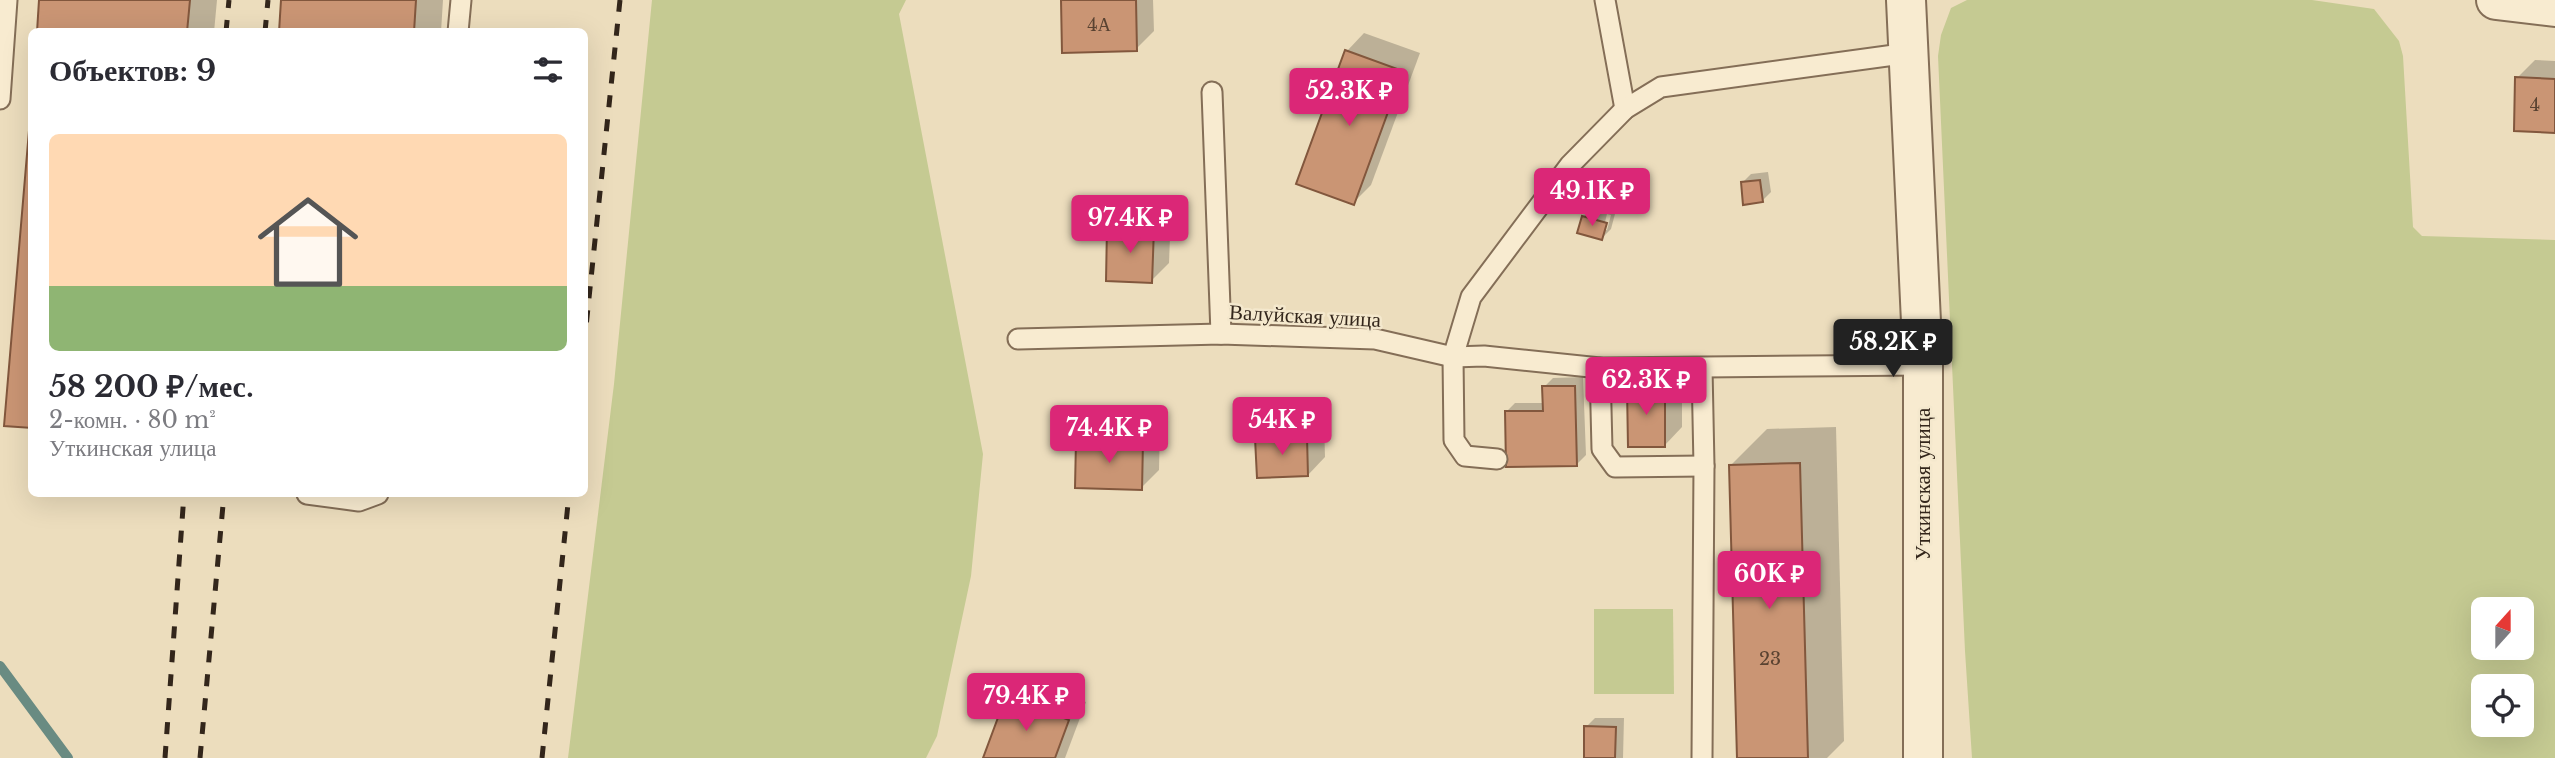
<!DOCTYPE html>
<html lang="ru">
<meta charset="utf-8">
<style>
body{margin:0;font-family:"Libre Baskerville",serif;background:#f2f2f3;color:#2b2b33;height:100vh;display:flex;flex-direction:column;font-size:26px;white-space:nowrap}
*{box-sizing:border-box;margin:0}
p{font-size:23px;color:#7c7c81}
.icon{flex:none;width:38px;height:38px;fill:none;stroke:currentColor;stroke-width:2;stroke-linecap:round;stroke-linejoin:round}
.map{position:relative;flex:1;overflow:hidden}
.panel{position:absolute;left:28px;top:28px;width:560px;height:469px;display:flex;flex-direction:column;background:#fff;border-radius:10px;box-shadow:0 7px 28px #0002}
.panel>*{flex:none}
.needle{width:46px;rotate:21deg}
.buttons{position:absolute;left:2471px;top:597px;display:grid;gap:14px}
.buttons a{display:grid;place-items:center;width:63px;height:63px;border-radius:10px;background:#fff;box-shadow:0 7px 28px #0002;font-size:35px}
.price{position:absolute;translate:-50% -60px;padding:0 16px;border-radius:7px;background:#db2777;color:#fff;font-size:23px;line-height:46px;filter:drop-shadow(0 2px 4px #0008)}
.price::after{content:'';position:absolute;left:50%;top:42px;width:21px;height:16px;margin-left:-10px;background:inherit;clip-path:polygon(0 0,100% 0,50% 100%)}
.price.selected{background:#222;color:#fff}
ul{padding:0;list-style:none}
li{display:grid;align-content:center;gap:14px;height:371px;padding:0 21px}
li span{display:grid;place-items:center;height:217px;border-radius:10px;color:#555}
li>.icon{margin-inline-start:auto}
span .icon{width:126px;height:126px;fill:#fffc;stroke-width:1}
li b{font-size:30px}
h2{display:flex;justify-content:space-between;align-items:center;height:84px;padding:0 21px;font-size:30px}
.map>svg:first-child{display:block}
</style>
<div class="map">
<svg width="2555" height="758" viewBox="0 0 2555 758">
<rect width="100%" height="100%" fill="#ecddbd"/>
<!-- green -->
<g fill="#c5ca92" fill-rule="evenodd">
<path d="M652 0H906L899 14 983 454 971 576 937 736 926 758H568L614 384Z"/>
<path d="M1967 0H2312L2374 9 2399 41 2403 56 2413 227 2422 236 2555 240V758H1972L1965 651 1938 56 1941 35 1951 8ZM2522 609V648H2483V609ZM2522 686V724H2483V686Z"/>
<path d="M1594 609H1673L1674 694H1594Z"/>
</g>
<!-- shadow -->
<g fill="#0003" fill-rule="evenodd">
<path d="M41 0H217L214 32H38Z"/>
<path d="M283 0H443L441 32H281Z"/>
<path d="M1062 0H1153L1154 31 1136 49Z"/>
<path d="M1364 33 1420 53 1371 185 1353 203 1347 51Z"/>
<path d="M2535 60 2555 61V131L2517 78Z"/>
<path d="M1768 172 1771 192 1762 201 1742 183 1751 174Z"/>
<path d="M1592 208 1615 214 1611 229 1602 238 1583 217ZM1607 214 1611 215 1607 230H1603Z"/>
<path d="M1127 210 1171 211 1169 263 1151 281 1109 227Z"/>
<path d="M1646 371H1682V427L1665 445 1628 389Z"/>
<path d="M1583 377 1586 455 1577 464 1506 412 1515 403H1544V387L1553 378Z"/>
<path d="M1324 420 1325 457 1308 475 1257 439 1275 421Z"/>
<path d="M1096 423 1160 424 1159 470 1141 488 1078 440Z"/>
<path d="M1836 427 1844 741 1827 758H1738L1731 465 1767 429Z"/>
<path d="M1026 679 1086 702 1065 758H985L1008 697Z"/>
<path d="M1595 718H1624L1623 758H1586V727Z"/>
</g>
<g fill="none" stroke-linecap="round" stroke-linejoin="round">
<!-- stream -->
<path stroke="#698b82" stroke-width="10" d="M0 666 68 758"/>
</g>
<!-- building -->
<g fill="#ca9574" stroke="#82573d" stroke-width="2">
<path d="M39 0H190L187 32H37Z"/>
<path d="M281 0H416L414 32H279Z"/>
<path d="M1061 0H1136L1137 51 1062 53Z"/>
<path d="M1345 50 1403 71 1354 205 1296 184Z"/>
<path d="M2515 77 2555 79V133L2514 131Z"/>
<path d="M32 95V428L4 426Z"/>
<path d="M1760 180 1763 202 1743 205 1741 182Z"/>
<path d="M1582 216 1607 223 1602 240 1577 233Z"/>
<path d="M1107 227 1154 228 1152 283 1106 281Z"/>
<path d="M1542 386H1575L1577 466 1506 467 1505 411H1543Z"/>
<path d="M1627 388H1665V447H1628Z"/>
<path d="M1307 437 1308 476 1257 478 1255 438Z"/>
<path d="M1076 440 1143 441 1142 490 1075 488Z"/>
<path d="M1800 463 1808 758H1737L1729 465Z"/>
<path d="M1006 696 1069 720 1055 758H983Z"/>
<path d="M1584 726 1616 727 1615 758H1584Z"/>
</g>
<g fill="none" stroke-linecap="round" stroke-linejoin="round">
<defs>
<g id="lane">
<path d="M1605 0 1625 109"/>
<path d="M458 32 461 0"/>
<path d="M1212 92 1221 334"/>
<path d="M0 99 7 0"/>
<path d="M1018 339 1221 334 1375 339 1453 357 1484 356 1600 368 1923 365"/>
<path d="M1600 368 1602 449 1615 467 1704 466"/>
<path d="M1702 368 1704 466 1702 758"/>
<path d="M1497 459 1465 456 1454 440 1453 357 1471 297 1570 165 1625 109 1661 87 1909 53"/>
<path d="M307 494 359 501 378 494"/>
</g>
<g id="street">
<path d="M1906 0 1923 365V758"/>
<path d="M2496 0 2555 7"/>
</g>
</defs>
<!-- lane casing -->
<use href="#lane" stroke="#846e57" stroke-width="23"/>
<!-- street casing -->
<use href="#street" stroke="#846e57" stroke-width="42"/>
<!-- lane -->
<use href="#lane" stroke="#f8ebd0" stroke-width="19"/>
<!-- street -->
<use href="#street" stroke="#f8ebd0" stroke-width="38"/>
<!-- rail -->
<g stroke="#33261b" stroke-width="5" stroke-dasharray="12 12" stroke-linecap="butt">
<path d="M226 32 229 0"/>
<path d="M265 32 268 0"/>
<path d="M584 346 620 0"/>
<path d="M165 758 184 494"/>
<path d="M200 758 224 494"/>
<path d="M542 758 569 494"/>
</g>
</g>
<g text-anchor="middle" stroke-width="5" stroke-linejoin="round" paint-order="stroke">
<!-- number labels -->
<g font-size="18" fill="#594231">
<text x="1099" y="31">4А</text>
<text x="2535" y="111">4</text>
<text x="1770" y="665">23</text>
</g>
<!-- street labels -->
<g font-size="21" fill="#33261b" stroke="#f4e8cd">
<text transform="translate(1305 316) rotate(3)" y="7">Валуйская улица</text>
<text transform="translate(1923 484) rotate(-90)" y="7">Уткинская улица</text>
</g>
</g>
</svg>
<div class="buttons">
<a><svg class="needle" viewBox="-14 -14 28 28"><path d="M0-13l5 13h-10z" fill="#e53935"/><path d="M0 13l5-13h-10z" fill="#7c7c81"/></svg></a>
<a><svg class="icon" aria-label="locate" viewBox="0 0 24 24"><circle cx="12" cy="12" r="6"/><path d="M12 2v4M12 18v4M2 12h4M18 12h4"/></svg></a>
</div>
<b class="price" style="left:1349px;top:128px">52.3K ₽</b>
<b class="price" style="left:1592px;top:228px">49.1K ₽</b>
<b class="price" style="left:1130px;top:255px">97.4K ₽</b>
<b class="price selected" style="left:1893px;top:379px">58.2K ₽</b>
<b class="price" style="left:1646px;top:417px">62.3K ₽</b>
<b class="price" style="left:1282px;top:457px">54K ₽</b>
<b class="price" style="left:1109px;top:465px">74.4K ₽</b>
<b class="price" style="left:1769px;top:611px">60K ₽</b>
<b class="price" style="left:1026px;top:733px">79.4K ₽</b>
<section class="panel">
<h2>Объектов: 9<svg class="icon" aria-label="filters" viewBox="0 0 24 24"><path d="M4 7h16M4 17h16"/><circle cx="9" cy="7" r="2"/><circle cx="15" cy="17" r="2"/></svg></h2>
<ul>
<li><span style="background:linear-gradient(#ffd9b3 70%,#8fb573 0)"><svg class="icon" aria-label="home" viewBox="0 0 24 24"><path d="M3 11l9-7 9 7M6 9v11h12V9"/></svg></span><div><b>58 200 ₽/мес.</b><p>2-комн. · 80 m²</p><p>Уткинская улица</p></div></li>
</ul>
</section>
</div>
